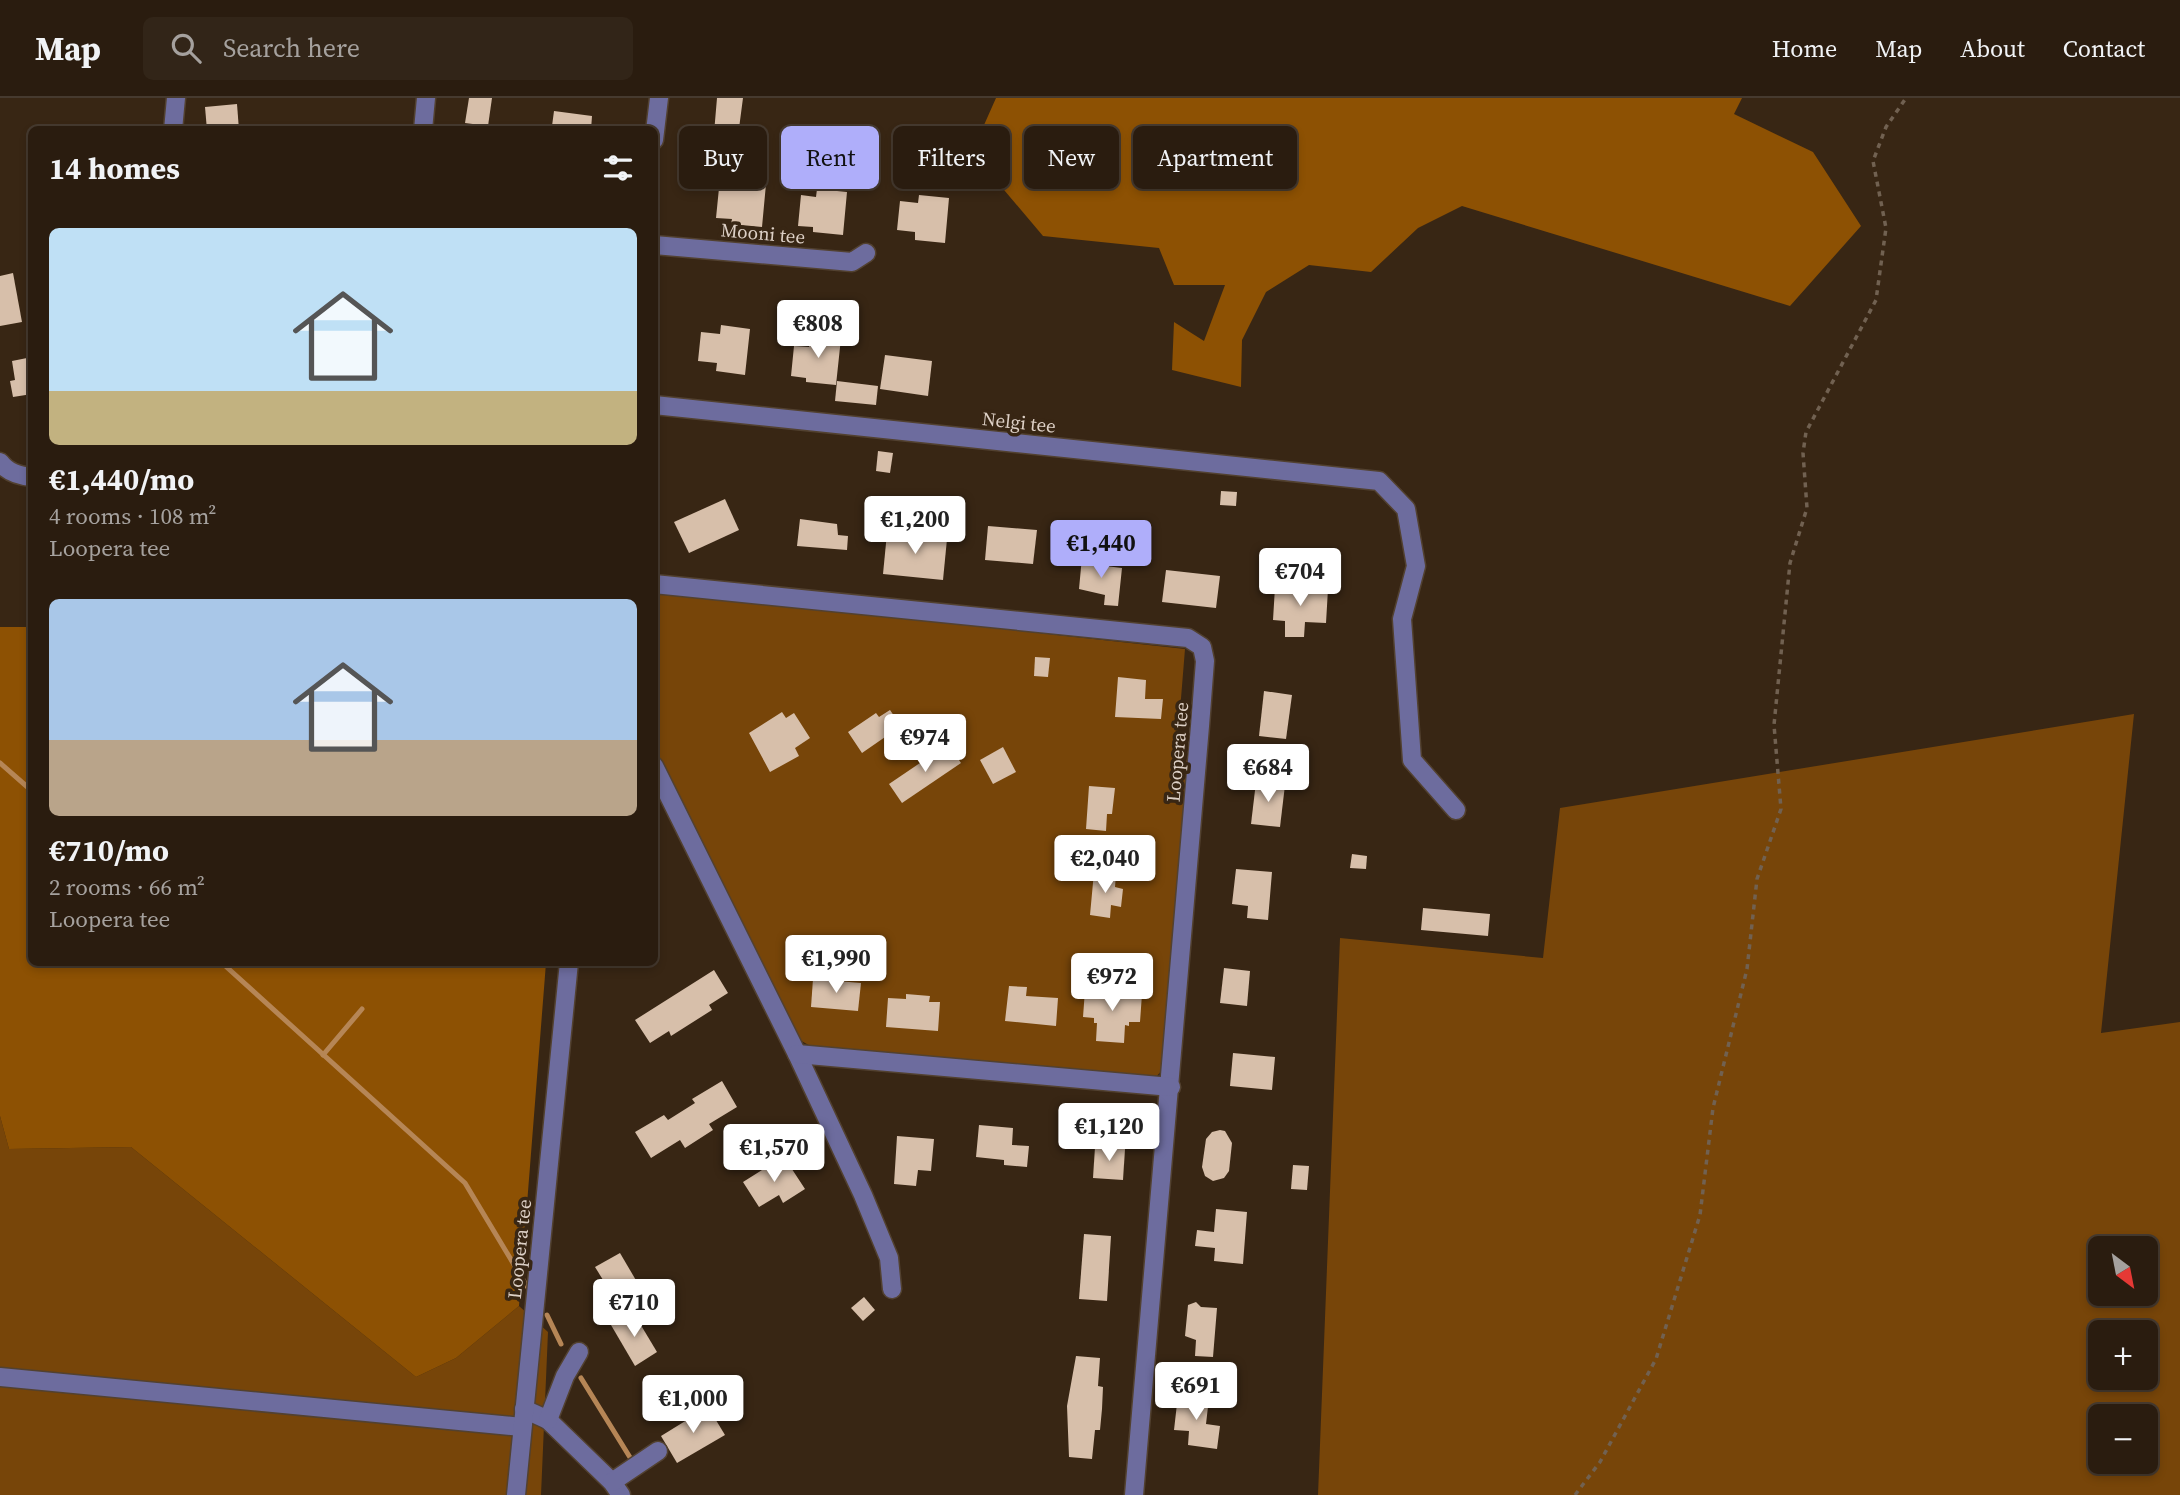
<!DOCTYPE html>
<meta charset="utf-8">
<style>
body{margin:0;font-family:"Source Serif 4",serif;background:#322518;color:#f1f3f6;height:100vh;display:flex;flex-direction:column;font-size:26px;white-space:nowrap}
*{box-sizing:border-box;margin:0}
p{font-size:23px;color:#a5a19e}
.icon{flex:none;width:38px;height:38px;fill:none;stroke:currentColor;stroke-width:2;stroke-linecap:round;stroke-linejoin:round}
.map{position:relative;flex:1;overflow:hidden}
.side{position:absolute;left:28px;top:28px;width:630px;height:840px;display:flex;flex-direction:column;background:#2a1c0f;border-radius:10px;box-shadow:0 4px 10px #0003,0 0 0 2px #463a2f}
.side>*{flex:none}
.guide{position:absolute;left:679px;top:28px;width:665px;height:63px;display:flex;gap:14px}
.needle{width:46px;rotate:148deg}
.tools{position:absolute;left:2088px;top:1138px;display:grid;gap:14px}
.tools a{display:grid;place-items:center;width:70px;height:70px;border-radius:10px;background:#2a1c0f;box-shadow:0 4px 10px #0003,0 0 0 2px #463a2f;font-size:35px}
.price{position:absolute;translate:-50% -60px;padding:0 16px;border-radius:7px;background:#fff;color:#222;font-size:23px;line-height:46px;filter:drop-shadow(0 2px 4px #0008)}
.price::after{content:'';position:absolute;left:50%;top:42px;width:21px;height:16px;margin-left:-10px;background:inherit;clip-path:polygon(0 0,100% 0,50% 100%)}
.price.active{background:#afaefa;color:#111}
ul{padding:0;list-style:none}
li{display:grid;align-content:center;gap:14px;height:371px;padding:0 21px}
li span{display:grid;place-items:center;height:217px;border-radius:10px;color:#555}
li>.icon{margin-inline-start:auto}
span .icon{width:126px;height:126px;fill:#fffc;stroke-width:1}
li b{font-size:30px}
h2{display:flex;justify-content:space-between;align-items:center;height:84px;padding:0 21px;font-size:30px}
.tag{padding:0 24px;border-radius:10px;background:#2a1c0f;box-shadow:0 4px 10px #0003,0 0 0 2px #463a2f;font-size:24px;line-height:63px}
.tag.active{background:#afaefa;color:#111}
header{display:flex;align-items:center;gap:42px;box-sizing:border-box;height:98px;padding:0 35px;background:#2a1c0f;border-bottom:2px solid #463a2f}
header strong{font-size:33px}
nav{display:flex;gap:38px;margin-inline-start:auto;font-size:24px}
.search{width:490px;height:63px;background:#322518;display:flex;align-items:center;gap:18px;box-sizing:border-box;padding:0 24px;border-radius:10px;color:#a5a19e;font-size:26px}
.map>svg:first-child{display:block}
</style>
<header>
<strong>Map</strong>
<div class="search"><svg class="icon" aria-label="search" viewBox="0 0 24 24"><circle cx="10" cy="10" r="6"/><path d="M15 15l6 6"/></svg>Search here</div>
<nav><a>Home</a><a>Map</a><a>About</a><a>Contact</a></nav>
</header>
<div class="map">
<svg width="2180" height="1397" viewBox="0 0 2180 1397">
<rect width="100%" height="100%" fill="#382614"/>
<!-- green -->
<g fill="#774509" fill-rule="evenodd">
<path d="M655 493 1185 551 1176 662 1190 663 1166 968 1154 981 814 950 798 941 701 742 655 652Z"/>
<path d="M2134 616 2101 935 2180 924V1397H1318L1340 840 1543 860 1560 710ZM2100 1150H2146V1195H2100ZM2100 1234H2146V1279H2100ZM2100 1318H2146V1363H2100Z"/>
<path d="M0 1018 9 1051 131 1049 416 1279 456 1260 519 1208 548 1234 541 1397H0Z"/>
</g>
<!-- forest -->
<g fill="#8d5103">
<path d="M996 0H1742L1734 16 1813 54 1861 128 1790 208 1462 108 1418 130 1371 174 1309 167 1266 194 1242 242 1241 289 1172 272 1174 224 1204 243 1225 187H1174L1159 150 1043 138 972 54Z"/>
<path d="M0 529H31L32 864 546 865 519 1208 456 1260 416 1279 131 1049 9 1051 0 1018Z"/>
</g>
<g fill="none" stroke-linecap="round" stroke-linejoin="round">
<!-- stream -->
<g stroke="#b68656" stroke-width="5">
<path d="M0 665 32 693"/>
<path d="M221 864 465 1085 528 1190"/>
<path d="M323 957 362 911"/>
<path d="M547 1217 561 1246"/>
<path d="M581 1280 631 1361"/>
</g>
</g>
<!-- building -->
<g fill="#d7bfaa">
<path d="M469 0H492L488 28 465 25Z"/>
<path d="M717 0H743L738 38 736 37 735 41 717 39 718 35H714Z"/>
<path d="M237 6 239 32H207L205 9Z"/>
<path d="M554 13 592 18 591 32H556L557 29 552 28Z"/>
<path d="M952 34 968 35 967 51 951 49Z"/>
<path d="M736 83 766 86 762 129 731 126 732 121 716 120 719 90 735 91Z"/>
<path d="M817 91 847 94 843 137 813 134V129L798 128 801 97 816 99Z"/>
<path d="M919 97 949 100 945 145 915 142V134L897 132 900 103 918 105Z"/>
<path d="M13 175 22 224 0 228V178Z"/>
<path d="M721 227 750 231 745 277 716 273 717 265 698 263 701 234 720 236Z"/>
<path d="M810 237 841 240 836 287 806 284V280L791 278 794 248 809 249Z"/>
<path d="M885 257 932 263 928 298 880 291Z"/>
<path d="M32 259V296L13 299 10 283 15 282 12 263Z"/>
<path d="M837 283 878 288 876 307 835 303Z"/>
<path d="M878 353 893 355 890 375 876 373Z"/>
<path d="M1221 393 1237 394 1236 408 1220 407Z"/>
<path d="M725 401 739 432 689 455 674 424Z"/>
<path d="M800 421 837 426 838 437 848 438 847 452 797 448Z"/>
<path d="M988 428 1037 432 1033 466 985 462Z"/>
<path d="M887 435 947 441 943 482 883 476Z"/>
<path d="M1082 459 1098 461 1097 467 1122 470 1118 508 1104 507 1105 497 1079 491Z"/>
<path d="M1166 472 1220 478 1216 510 1162 504Z"/>
<path d="M1275 489 1328 491 1326 525 1305 524 1304 539H1285V523L1273 522Z"/>
<path d="M1035 559 1050 560 1048 579 1034 578Z"/>
<path d="M1118 579 1146 582 1145 601H1163L1161 621 1115 619Z"/>
<path d="M1264 593 1292 597 1286 641 1259 638Z"/>
<path d="M890 612 901 628 862 655 848 634 876 615 879 619Z"/>
<path d="M782 614 786 620 794 615 810 640 795 650 799 658 770 674 749 635Z"/>
<path d="M948 646 961 665 902 705 889 686Z"/>
<path d="M1003 649 1016 674 993 686 980 662Z"/>
<path d="M1256 684 1285 687 1280 729 1251 726Z"/>
<path d="M1089 688 1115 690 1112 716H1107L1106 733 1086 731Z"/>
<path d="M1352 756 1367 758 1366 771 1350 770Z"/>
<path d="M1236 771 1272 774 1268 822 1247 820 1248 808 1232 806Z"/>
<path d="M1094 774 1116 776 1115 789 1123 791 1121 809 1111 807 1110 820 1090 817Z"/>
<path d="M1423 810 1490 816 1488 838 1421 832Z"/>
<path d="M1224 870 1250 873 1247 908 1220 905Z"/>
<path d="M714 872 728 895 709 907 712 912 671 938 669 933 650 945 635 922Z"/>
<path d="M813 881 861 885 858 913 811 909Z"/>
<path d="M1009 888 1027 889 1026 898 1058 900 1056 928 1005 923Z"/>
<path d="M1085 892 1142 896 1140 924H1129V928L1125 927 1124 945 1096 943 1097 925H1094V920L1083 919Z"/>
<path d="M906 896 930 898 929 904H940L938 933 886 929 888 900 906 901Z"/>
<path d="M1233 955 1275 959 1272 992 1230 988Z"/>
<path d="M722 983 737 1009 709 1026 713 1032 685 1050 680 1042 651 1060 635 1034 664 1017 668 1022 695 1005 692 1001Z"/>
<path d="M979 1027 1013 1030 1012 1047 1029 1048 1027 1069 1004 1067V1062L976 1059Z"/>
<path d="M1220 1032 1225 1033 1232 1045 1229 1073 1224 1080 1213 1083 1205 1078 1202 1069 1206 1041 1212 1034Z"/>
<path d="M897 1038 934 1041 931 1073 918 1072 916 1088 894 1086Z"/>
<path d="M1095 1049 1125 1051 1123 1082 1093 1080Z"/>
<path d="M786 1062 805 1091 783 1105 779 1097 759 1109 743 1084 770 1067 773 1070Z"/>
<path d="M1293 1067 1309 1068 1307 1092 1291 1091Z"/>
<path d="M1216 1111 1247 1114 1243 1166 1214 1163 1215 1150 1195 1148 1197 1132 1214 1134Z"/>
<path d="M1084 1136 1111 1138 1107 1203 1079 1201Z"/>
<path d="M620 1155 637 1184 613 1198 595 1169Z"/>
<path d="M864 1199 875 1212 863 1223 851 1210Z"/>
<path d="M1196 1204 1201 1209 1217 1210 1213 1259 1195 1258 1196 1242 1185 1238 1188 1207Z"/>
<path d="M633 1214 657 1254 635 1268 611 1227Z"/>
<path d="M1076 1258 1100 1260 1098 1288 1103 1289 1102 1311 1100 1332H1095L1092 1361 1069 1359 1067 1308Z"/>
<path d="M1178 1297 1209 1300 1206 1326 1220 1328 1217 1351 1188 1347 1189 1333 1174 1332Z"/>
<path d="M708 1309 725 1337 677 1365 661 1338Z"/>
</g>
<g fill="none" stroke-linecap="round" stroke-linejoin="round">
<defs>
<g id="minor">
<path d="M173 32 176 0"/>
<path d="M423 32 426 0"/>
<path d="M654 42 659 0"/>
<path d="M654 147 852 164 866 155"/>
<path d="M654 307 1379 383 1406 411 1416 468 1402 521 1412 662 1456 712"/>
<path d="M0 364C7 374 19 378 32 379"/>
<path d="M654 486 1188 540 1202 549 1205 563 1200 628 1134 1397"/>
<path d="M654 668 797 956 863 1097 889 1160 892 1191"/>
<path d="M797 956 1171 989"/>
<path d="M0 1279 522 1329"/>
<path d="M524 1311 548 1322 612 1384 621 1397"/>
<path d="M548 1322 565 1278 579 1254"/>
<path d="M612 1384 658 1353"/>
<path d="M516 1397 569 864"/>
</g>
</defs>
<!-- minor casing -->
<use href="#minor" stroke="#524130" stroke-width="21"/>
<!-- path -->
<path stroke="#716151" stroke-width="3.5" stroke-dasharray="5 5" stroke-linecap="butt" d="M1575 1397 1600 1364 1656 1261 1700 1117 1713 1010 1747 871 1757 781 1781 711 1774 627 1790 465 1807 410 1803 355 1806 334 1876 202 1886 130 1873 63 1886 29 1906 0"/>
<!-- minor -->
<use href="#minor" stroke="#6d6c9e" stroke-width="18"/>
</g>
<g text-anchor="middle" stroke-width="7" stroke-linejoin="round" paint-order="stroke">
<!-- street labels -->
<g font-size="19" fill="#ddd0c6" stroke="#382614">
<text transform="translate(763 135) rotate(5)" y="7">Mooni tee</text>
<text transform="translate(1019 324) rotate(6)" y="7">Nelgi tee</text>
<text transform="translate(1177 654) rotate(-85)" y="7">Loopera tee</text>
<text transform="translate(519 1151) rotate(-84)" y="7">Loopera tee</text>
</g>
</g>
</svg>
<div class="tools">
<a><svg class="needle" viewBox="-14 -14 28 28"><path d="M0-13l5 13h-10z" fill="#e53935"/><path d="M0 13l5-13h-10z" fill="#a5a19e"/></svg></a>
<a>+</a>
<a>−</a>
</div>
<b class="price" style="left:818px;top:262px">€808</b>
<b class="price" style="left:915px;top:458px">€1,200</b>
<b class="price active" style="left:1101px;top:482px">€1,440</b>
<b class="price" style="left:1300px;top:510px">€704</b>
<b class="price" style="left:925px;top:676px">€974</b>
<b class="price" style="left:1268px;top:706px">€684</b>
<b class="price" style="left:1105px;top:797px">€2,040</b>
<b class="price" style="left:836px;top:897px">€1,990</b>
<b class="price" style="left:1112px;top:915px">€972</b>
<b class="price" style="left:1109px;top:1065px">€1,120</b>
<b class="price" style="left:774px;top:1086px">€1,570</b>
<b class="price" style="left:634px;top:1241px">€710</b>
<b class="price" style="left:1196px;top:1324px">€691</b>
<b class="price" style="left:693px;top:1337px">€1,000</b>
<div class="guide">
<a class="tag">Buy</a>
<a class="tag active">Rent</a>
<a class="tag">Filters</a>
<a class="tag">New</a>
<a class="tag">Apartment</a>
</div>
<section class="side">
<h2>14 homes<svg class="icon" aria-label="filters" viewBox="0 0 24 24"><path d="M4 7h16M4 17h16"/><circle cx="9" cy="7" r="2"/><circle cx="15" cy="17" r="2"/></svg></h2>
<ul>
<li><span style="background:linear-gradient(#bfe0f5 75%,#c2b280 0)"><svg class="icon" aria-label="home" viewBox="0 0 24 24"><path d="M3 11l9-7 9 7M6 9v11h12V9"/></svg></span><div><b>€1,440/mo</b><p>4 rooms · 108 m²</p><p>Loopera tee</p></div></li>
<li><span style="background:linear-gradient(#a9c7e8 65%,#b9a48a 0)"><svg class="icon" aria-label="home" viewBox="0 0 24 24"><path d="M3 11l9-7 9 7M6 9v11h12V9"/></svg></span><div><b>€710/mo</b><p>2 rooms · 66 m²</p><p>Loopera tee</p></div></li>
</ul>
</section>
</div>
